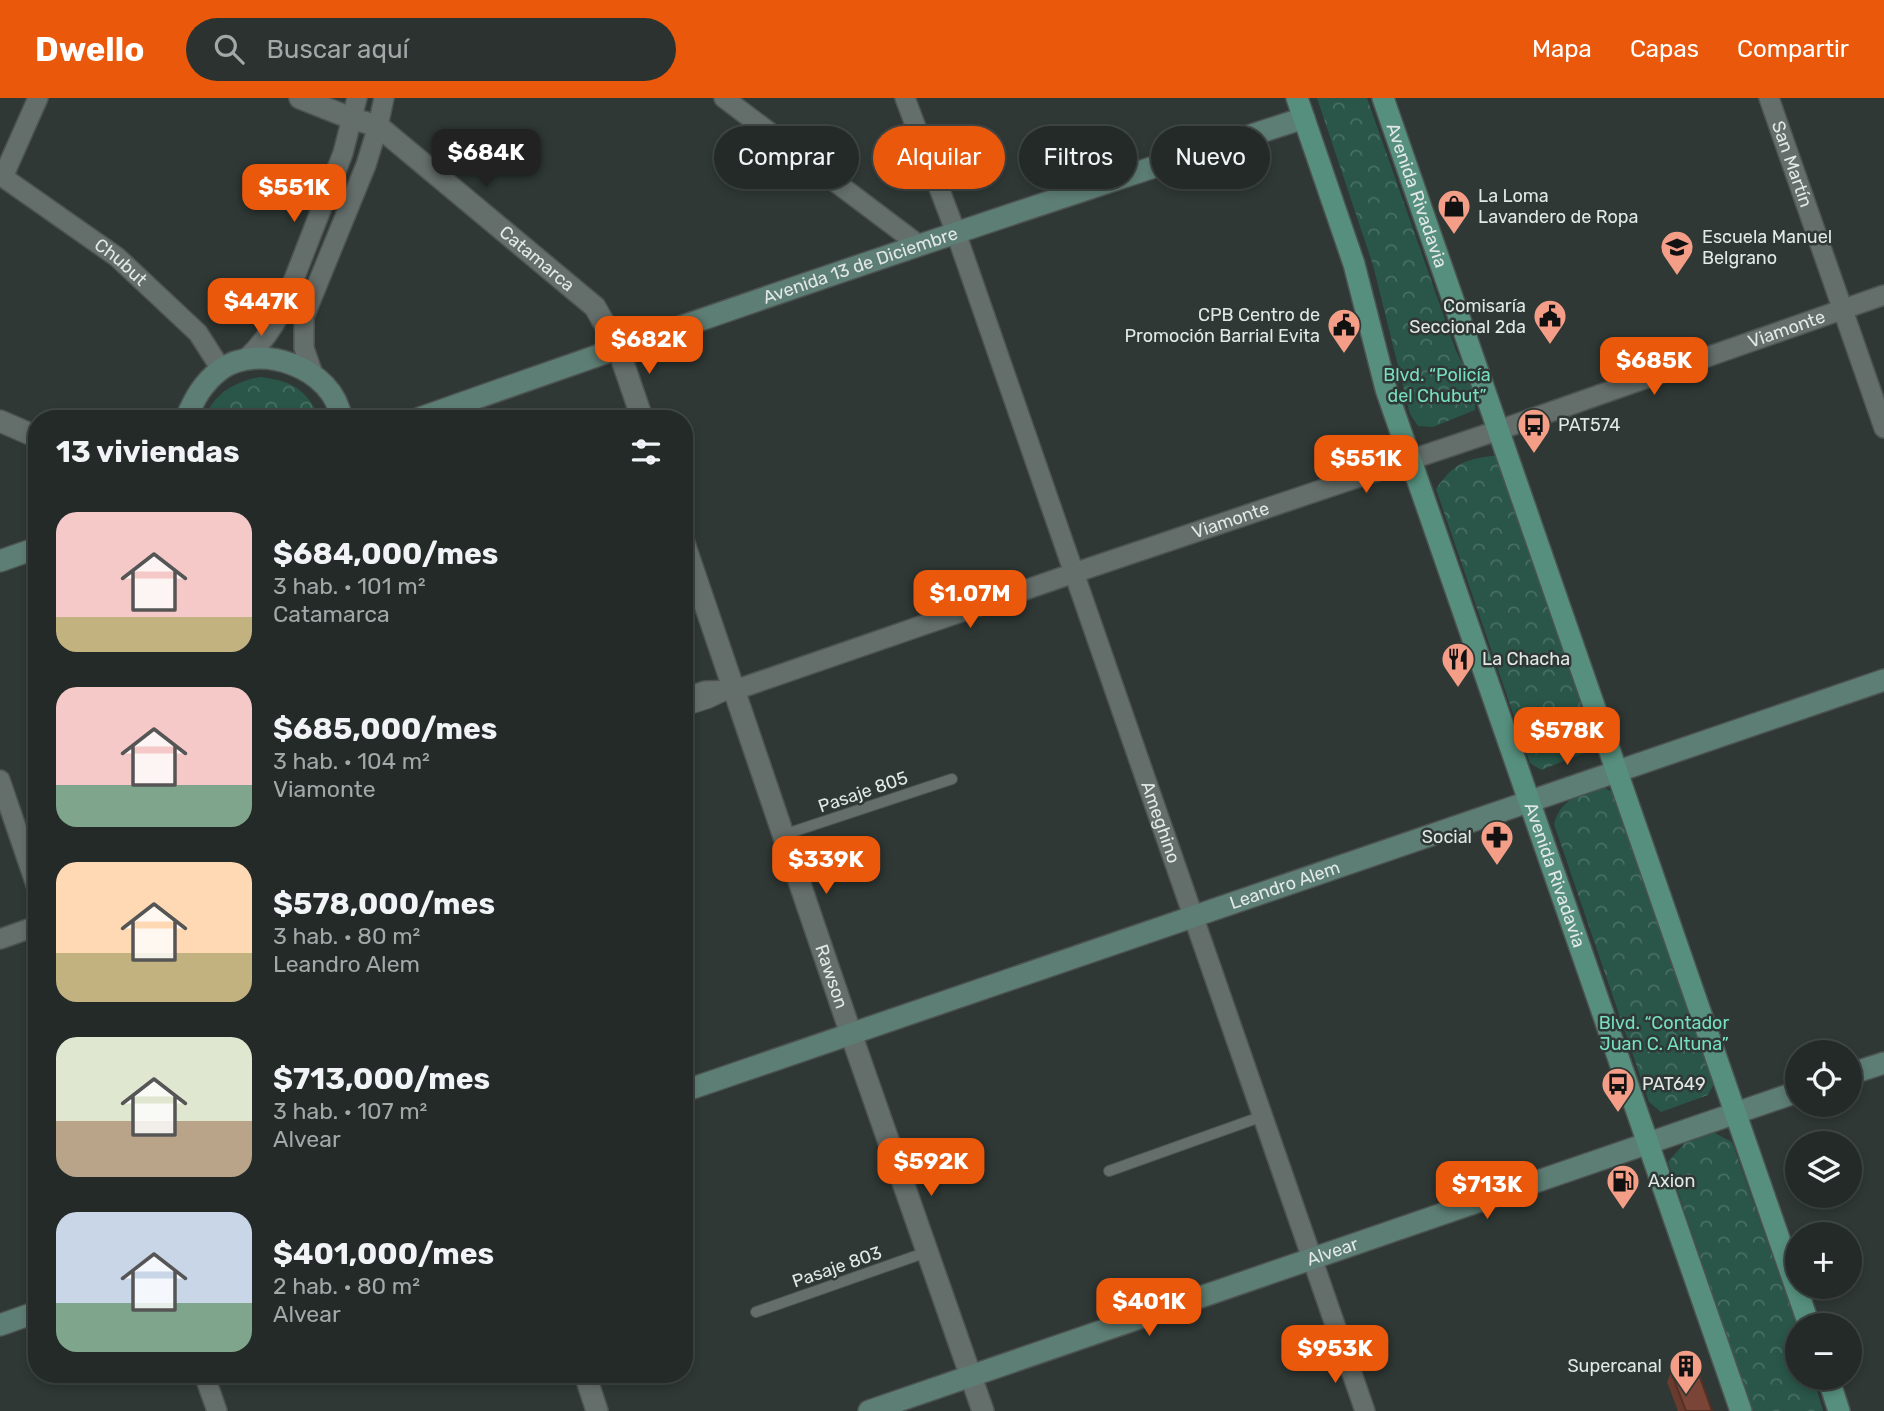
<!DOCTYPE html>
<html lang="es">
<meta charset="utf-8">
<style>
body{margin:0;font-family:Rubik,sans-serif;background:#2b3230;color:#f1f3f6;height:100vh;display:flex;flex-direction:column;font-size:26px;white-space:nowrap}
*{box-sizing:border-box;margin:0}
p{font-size:23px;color:#a3a7a8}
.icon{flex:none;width:38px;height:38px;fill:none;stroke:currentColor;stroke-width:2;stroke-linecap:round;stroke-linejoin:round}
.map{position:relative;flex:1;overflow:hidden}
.panel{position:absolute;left:28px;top:312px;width:665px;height:973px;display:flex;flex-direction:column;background:#232a28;border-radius:28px;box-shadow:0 4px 10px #0003,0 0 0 2px #404645}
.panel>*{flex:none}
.banner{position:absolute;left:714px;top:28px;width:665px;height:63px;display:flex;gap:14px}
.tools{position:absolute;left:1785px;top:942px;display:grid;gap:14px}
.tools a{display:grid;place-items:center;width:77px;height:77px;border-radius:50%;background:#232a28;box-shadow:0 4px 10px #0003,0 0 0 2px #404645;font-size:35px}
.price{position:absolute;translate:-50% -60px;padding:0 16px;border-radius:14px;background:#ea580c;color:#fff;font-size:23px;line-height:46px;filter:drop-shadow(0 2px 4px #0008)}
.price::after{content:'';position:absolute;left:50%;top:42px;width:21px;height:16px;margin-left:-10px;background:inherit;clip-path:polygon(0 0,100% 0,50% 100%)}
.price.selected{background:#222;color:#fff}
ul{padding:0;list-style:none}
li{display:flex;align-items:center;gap:21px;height:175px;padding:0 28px}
li span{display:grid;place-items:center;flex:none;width:196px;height:140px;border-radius:21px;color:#555}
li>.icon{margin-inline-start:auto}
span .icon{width:84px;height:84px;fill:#fffc;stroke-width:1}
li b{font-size:30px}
h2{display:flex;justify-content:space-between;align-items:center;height:84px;padding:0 28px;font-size:30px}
.pill{padding:0 24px;border-radius:32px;background:#232a28;box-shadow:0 4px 10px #0003,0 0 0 2px #404645;font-size:24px;line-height:63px}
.pill.selected{background:#ea580c;color:#fff}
header{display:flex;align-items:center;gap:42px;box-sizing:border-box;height:98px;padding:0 35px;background:#ea580c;color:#fff}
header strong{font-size:33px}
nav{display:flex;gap:38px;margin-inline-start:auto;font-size:24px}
.search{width:490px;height:63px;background:#2b3230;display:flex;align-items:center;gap:18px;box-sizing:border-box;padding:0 24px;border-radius:38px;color:#a3a7a8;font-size:26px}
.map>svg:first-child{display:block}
</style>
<header>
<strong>Dwello</strong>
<div class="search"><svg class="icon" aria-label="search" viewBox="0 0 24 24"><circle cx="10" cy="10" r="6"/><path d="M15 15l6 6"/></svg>Buscar aquí</div>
<nav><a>Mapa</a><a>Capas</a><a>Compartir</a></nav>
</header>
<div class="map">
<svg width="1884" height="1313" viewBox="0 0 1884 1313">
<defs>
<pattern id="park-crowns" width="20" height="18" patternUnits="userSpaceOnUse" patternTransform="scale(1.75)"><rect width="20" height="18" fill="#295648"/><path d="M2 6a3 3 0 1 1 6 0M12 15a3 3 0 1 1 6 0" fill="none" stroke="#486e62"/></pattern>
</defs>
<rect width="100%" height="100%" fill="#2f3835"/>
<!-- park -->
<g fill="url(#park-crowns)">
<path d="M1317 0H1367L1456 253 1475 290V312L1433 329 1418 328 1410 316 1373 167Z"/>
<path d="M260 279C292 283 305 290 320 320H205C214 295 235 284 260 279Z"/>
<path d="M1499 357 1598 639 1589 653 1541 672 1530 665 1436 391C1455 363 1467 361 1499 357Z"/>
<path d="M1603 689 1621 699 1718 979 1708 997 1661 1014 1649 1004 1554 726C1562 699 1579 698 1603 689Z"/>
<path d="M1711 1033 1732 1044 1797 1227V1279H1813L1823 1313H1752L1668 1064 1689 1040Z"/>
</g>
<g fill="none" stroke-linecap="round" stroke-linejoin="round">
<defs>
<g id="service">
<path d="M684 613 709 605 726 597"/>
<path d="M783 737 952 681"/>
<path d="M1109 1073 1263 1018"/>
<path d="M756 1214 927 1154"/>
</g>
<g id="minor">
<path d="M724 0 919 147"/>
<path id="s1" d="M905 0 956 135 1365 1313"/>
<path id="s2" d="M1769 0 1884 330"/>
<path id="s3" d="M0 77 117 159 198 235 221 271"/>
<path d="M3 79 38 0"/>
<path d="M246 261C262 246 272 232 282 212L343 55 357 0"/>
<path d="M313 276 304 250V219L366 67 378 28 384 0"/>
<path id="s4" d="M684 600 705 593 735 592 1074 475 1499 332 1884 197"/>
<path d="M0 682 37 790"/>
<path d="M0 841 37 828"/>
<path d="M204 1276 217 1313"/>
</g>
<g id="tertiary">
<path id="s5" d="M300 0 353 21 378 28 595 209 618 250 642 320"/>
<path d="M0 323 37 339"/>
<path id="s6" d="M684 445 851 936 983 1313"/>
<path d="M585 1276 597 1313"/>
</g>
<g id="secondary">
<path d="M186 320C195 300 202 286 220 272 259 243 334 270 341 320"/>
<path id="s7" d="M420 320C713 216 1008 116 1304 20"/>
<path d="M0 463 37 450"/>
<path d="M1850 976 1884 965"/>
<path id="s8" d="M684 993 1884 582"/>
<path d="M0 1227 37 1214"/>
<path id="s9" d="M869 1313 1797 994"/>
</g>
<g id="primary">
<path id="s10" d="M1297 0 1354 166 1386 291 1741 1313"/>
<path id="s11" d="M1383 0 1809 1227"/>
<path d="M1828 1279 1839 1313"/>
</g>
</defs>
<!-- service casing -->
<use href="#service" stroke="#4c5351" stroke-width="12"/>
<!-- minor casing -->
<use href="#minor" stroke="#4c5351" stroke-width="22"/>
<!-- tertiary casing -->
<use href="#tertiary" stroke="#4c5351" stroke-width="24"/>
<!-- secondary casing -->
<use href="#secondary" stroke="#4c5351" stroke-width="24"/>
<!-- primary casing -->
<use href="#primary" stroke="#4c5351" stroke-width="24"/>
<!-- service -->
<use href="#service" stroke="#646e6a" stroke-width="10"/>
<!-- minor -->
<use href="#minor" stroke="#646e6a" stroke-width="19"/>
<!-- tertiary -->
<use href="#tertiary" stroke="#646e6a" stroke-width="21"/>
<!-- secondary -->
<use href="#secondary" stroke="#5d7e74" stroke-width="21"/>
<!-- primary -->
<use href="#primary" stroke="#568f7d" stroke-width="21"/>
</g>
<!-- wall -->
<path fill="#693b2e" d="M1671 1274 1712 1313H1678L1667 1284Z"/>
<!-- building -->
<path fill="#7a4536" stroke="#553026" stroke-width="2" d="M1695 1265 1712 1313H1686L1671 1274Z"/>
<!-- icons -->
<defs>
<symbol id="shop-pin" viewBox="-11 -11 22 30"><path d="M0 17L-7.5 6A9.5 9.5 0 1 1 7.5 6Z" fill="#f49e87" stroke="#2f3835"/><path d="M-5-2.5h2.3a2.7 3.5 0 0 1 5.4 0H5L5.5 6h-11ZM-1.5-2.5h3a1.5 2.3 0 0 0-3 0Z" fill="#111"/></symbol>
<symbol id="school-pin" viewBox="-11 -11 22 30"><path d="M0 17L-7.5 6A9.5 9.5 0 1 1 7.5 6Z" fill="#f49e87" stroke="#2f3835"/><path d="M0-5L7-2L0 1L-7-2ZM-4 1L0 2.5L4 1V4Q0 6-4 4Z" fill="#111"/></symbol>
<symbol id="civic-pin" viewBox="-11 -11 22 30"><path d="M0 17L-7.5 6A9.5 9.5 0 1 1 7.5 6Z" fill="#f49e87" stroke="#2f3835"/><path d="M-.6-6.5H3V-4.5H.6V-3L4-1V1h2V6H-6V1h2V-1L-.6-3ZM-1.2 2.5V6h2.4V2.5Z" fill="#111"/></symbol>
<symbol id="bus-pin" viewBox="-11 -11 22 30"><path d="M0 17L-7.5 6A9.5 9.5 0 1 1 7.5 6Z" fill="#f49e87" stroke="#2f3835"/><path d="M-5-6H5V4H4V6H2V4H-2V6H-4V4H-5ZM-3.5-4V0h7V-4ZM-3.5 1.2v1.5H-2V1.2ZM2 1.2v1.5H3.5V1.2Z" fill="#111"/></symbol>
<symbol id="restaurant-pin" viewBox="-11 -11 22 30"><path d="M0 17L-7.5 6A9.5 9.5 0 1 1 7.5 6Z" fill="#f49e87" stroke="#2f3835"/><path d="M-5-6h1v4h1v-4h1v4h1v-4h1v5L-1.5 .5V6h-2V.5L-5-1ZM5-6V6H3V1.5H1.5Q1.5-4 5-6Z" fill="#111"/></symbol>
<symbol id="pharmacy-pin" viewBox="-11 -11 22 30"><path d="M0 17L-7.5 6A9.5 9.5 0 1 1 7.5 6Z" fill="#f49e87" stroke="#2f3835"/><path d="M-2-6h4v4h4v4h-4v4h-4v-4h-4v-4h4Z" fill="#111"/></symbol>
<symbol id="fuel-pin" viewBox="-11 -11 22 30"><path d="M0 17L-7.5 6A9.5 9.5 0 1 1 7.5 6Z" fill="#f49e87" stroke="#2f3835"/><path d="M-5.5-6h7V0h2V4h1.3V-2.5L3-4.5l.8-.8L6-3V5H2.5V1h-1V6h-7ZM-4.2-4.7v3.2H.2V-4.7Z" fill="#111"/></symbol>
<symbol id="building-pin" viewBox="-11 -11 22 30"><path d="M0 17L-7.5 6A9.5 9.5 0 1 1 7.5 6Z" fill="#f49e87" stroke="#2f3835"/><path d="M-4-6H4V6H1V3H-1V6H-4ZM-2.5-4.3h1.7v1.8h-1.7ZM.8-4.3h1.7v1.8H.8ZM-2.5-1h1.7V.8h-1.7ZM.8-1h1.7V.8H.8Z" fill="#111"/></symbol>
</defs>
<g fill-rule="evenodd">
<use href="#shop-pin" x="1435" y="89" width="38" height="52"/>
<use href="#school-pin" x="1658" y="130" width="38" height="52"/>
<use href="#civic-pin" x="1531" y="199" width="38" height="52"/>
<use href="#civic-pin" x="1325" y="208" width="38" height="52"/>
<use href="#bus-pin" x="1515" y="308" width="38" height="52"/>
<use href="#restaurant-pin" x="1439" y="542" width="38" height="52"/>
<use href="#pharmacy-pin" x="1478" y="720" width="38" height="52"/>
<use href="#bus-pin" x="1599" y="967" width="38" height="52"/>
<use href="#fuel-pin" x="1604" y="1064" width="38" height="52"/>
<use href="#building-pin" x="1667" y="1249" width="38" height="52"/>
</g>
<g text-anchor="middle" stroke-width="5" stroke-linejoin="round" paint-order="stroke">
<!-- street labels -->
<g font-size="18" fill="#e2e8e6" stroke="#2f3835">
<text dy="6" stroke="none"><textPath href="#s2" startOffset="70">San Martín</textPath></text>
<text dy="6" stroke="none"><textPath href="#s11" startOffset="103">Avenida Rivadavia</textPath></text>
<text dy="6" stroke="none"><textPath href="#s5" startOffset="290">Catamarca</textPath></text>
<text dy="6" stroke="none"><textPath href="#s3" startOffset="149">Chubut</textPath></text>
<text dy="6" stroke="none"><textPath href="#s7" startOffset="466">Avenida 13 de Diciembre</textPath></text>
<text dy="6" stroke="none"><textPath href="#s4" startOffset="1164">Viamonte</textPath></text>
<text dy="6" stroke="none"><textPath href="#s4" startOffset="576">Viamonte</textPath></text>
<text transform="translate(863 694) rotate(-19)" y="6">Pasaje 805</text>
<text dy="6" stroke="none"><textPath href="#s1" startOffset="768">Ameghino</textPath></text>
<text dy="6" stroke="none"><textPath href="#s10" startOffset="819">Avenida Rivadavia</textPath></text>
<text dy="6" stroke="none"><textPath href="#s8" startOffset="635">Leandro Alem</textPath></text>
<text dy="6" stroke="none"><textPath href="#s6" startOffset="458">Rawson</textPath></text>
<text dy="6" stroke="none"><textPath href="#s9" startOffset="490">Alvear</textPath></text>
<text transform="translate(837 1169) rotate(-19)" y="6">Pasaje 803</text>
</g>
<!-- poi labels -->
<g font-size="18" fill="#e2e8e6" stroke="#2f3835" text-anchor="start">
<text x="1478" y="104">La Loma<tspan x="1478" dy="21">Lavandero de Ropa</tspan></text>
<text x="1702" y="145">Escuela Manuel<tspan x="1702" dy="21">Belgrano</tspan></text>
<text x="1526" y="214" text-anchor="end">Comisaría<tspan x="1526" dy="21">Seccional 2da</tspan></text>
<text x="1320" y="223" text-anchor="end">CPB Centro de<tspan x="1320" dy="21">Promoción Barrial Evita</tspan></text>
<text x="1558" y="333">PAT574</text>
<text x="1482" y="567">La Chacha</text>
<text x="1472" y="745" text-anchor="end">Social</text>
<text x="1642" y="992">PAT649</text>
<text x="1648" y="1089">Axion</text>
<text x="1662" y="1274" text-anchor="end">Supercanal</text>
</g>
<!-- park labels -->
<g font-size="18" fill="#77dfbf" stroke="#2f3835">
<text x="1437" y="283">Blvd. “Policía<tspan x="1437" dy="21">del Chubut”</tspan></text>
<text x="1664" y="931">Blvd. “Contador<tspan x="1664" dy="21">Juan C. Altuna”</tspan></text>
</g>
</g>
</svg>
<div class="tools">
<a><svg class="icon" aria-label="locate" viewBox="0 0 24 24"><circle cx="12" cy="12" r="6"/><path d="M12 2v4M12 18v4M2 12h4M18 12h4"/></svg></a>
<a><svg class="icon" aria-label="layers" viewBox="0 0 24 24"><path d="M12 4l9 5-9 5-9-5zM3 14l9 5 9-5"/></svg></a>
<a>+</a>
<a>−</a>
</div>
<b class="price selected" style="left:486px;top:91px">$684K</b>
<b class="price" style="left:294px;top:126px">$551K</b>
<b class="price" style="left:261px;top:240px">$447K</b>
<b class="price" style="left:649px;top:278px">$682K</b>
<b class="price" style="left:1654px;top:299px">$685K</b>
<b class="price" style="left:1366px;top:397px">$551K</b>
<b class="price" style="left:970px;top:532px">$1.07M</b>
<b class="price" style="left:1567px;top:669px">$578K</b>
<b class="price" style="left:826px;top:798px">$339K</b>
<b class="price" style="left:931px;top:1100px">$592K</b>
<b class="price" style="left:1487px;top:1123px">$713K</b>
<b class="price" style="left:1149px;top:1240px">$401K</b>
<b class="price" style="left:1335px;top:1287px">$953K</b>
<div class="banner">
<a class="pill">Comprar</a>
<a class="pill selected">Alquilar</a>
<a class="pill">Filtros</a>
<a class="pill">Nuevo</a>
</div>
<section class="panel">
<h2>13 viviendas<svg class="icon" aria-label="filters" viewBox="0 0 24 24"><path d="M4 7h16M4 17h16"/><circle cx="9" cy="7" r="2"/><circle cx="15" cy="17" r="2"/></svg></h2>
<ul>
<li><span style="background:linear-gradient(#f6c9c9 75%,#c2b280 0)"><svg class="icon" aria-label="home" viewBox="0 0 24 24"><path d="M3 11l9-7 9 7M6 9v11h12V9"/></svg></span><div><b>$684,000/mes</b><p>3 hab. · 101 m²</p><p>Catamarca</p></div></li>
<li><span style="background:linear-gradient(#f6c9c9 70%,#7fa58c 0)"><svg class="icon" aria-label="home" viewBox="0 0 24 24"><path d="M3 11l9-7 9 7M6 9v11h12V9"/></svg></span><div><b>$685,000/mes</b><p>3 hab. · 104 m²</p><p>Viamonte</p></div></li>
<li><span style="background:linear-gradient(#ffd9b3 65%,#c2b280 0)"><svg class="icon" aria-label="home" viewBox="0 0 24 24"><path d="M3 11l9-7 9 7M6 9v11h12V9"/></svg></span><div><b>$578,000/mes</b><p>3 hab. · 80 m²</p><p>Leandro Alem</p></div></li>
<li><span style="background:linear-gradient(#dfe7d0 60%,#b9a48a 0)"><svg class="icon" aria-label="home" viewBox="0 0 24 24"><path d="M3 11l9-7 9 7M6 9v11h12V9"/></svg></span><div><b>$713,000/mes</b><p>3 hab. · 107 m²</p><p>Alvear</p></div></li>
<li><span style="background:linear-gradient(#c9d6e8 65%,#7fa58c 0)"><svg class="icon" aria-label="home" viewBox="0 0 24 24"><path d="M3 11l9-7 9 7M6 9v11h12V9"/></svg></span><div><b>$401,000/mes</b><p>2 hab. · 80 m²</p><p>Alvear</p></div></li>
</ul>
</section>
</div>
